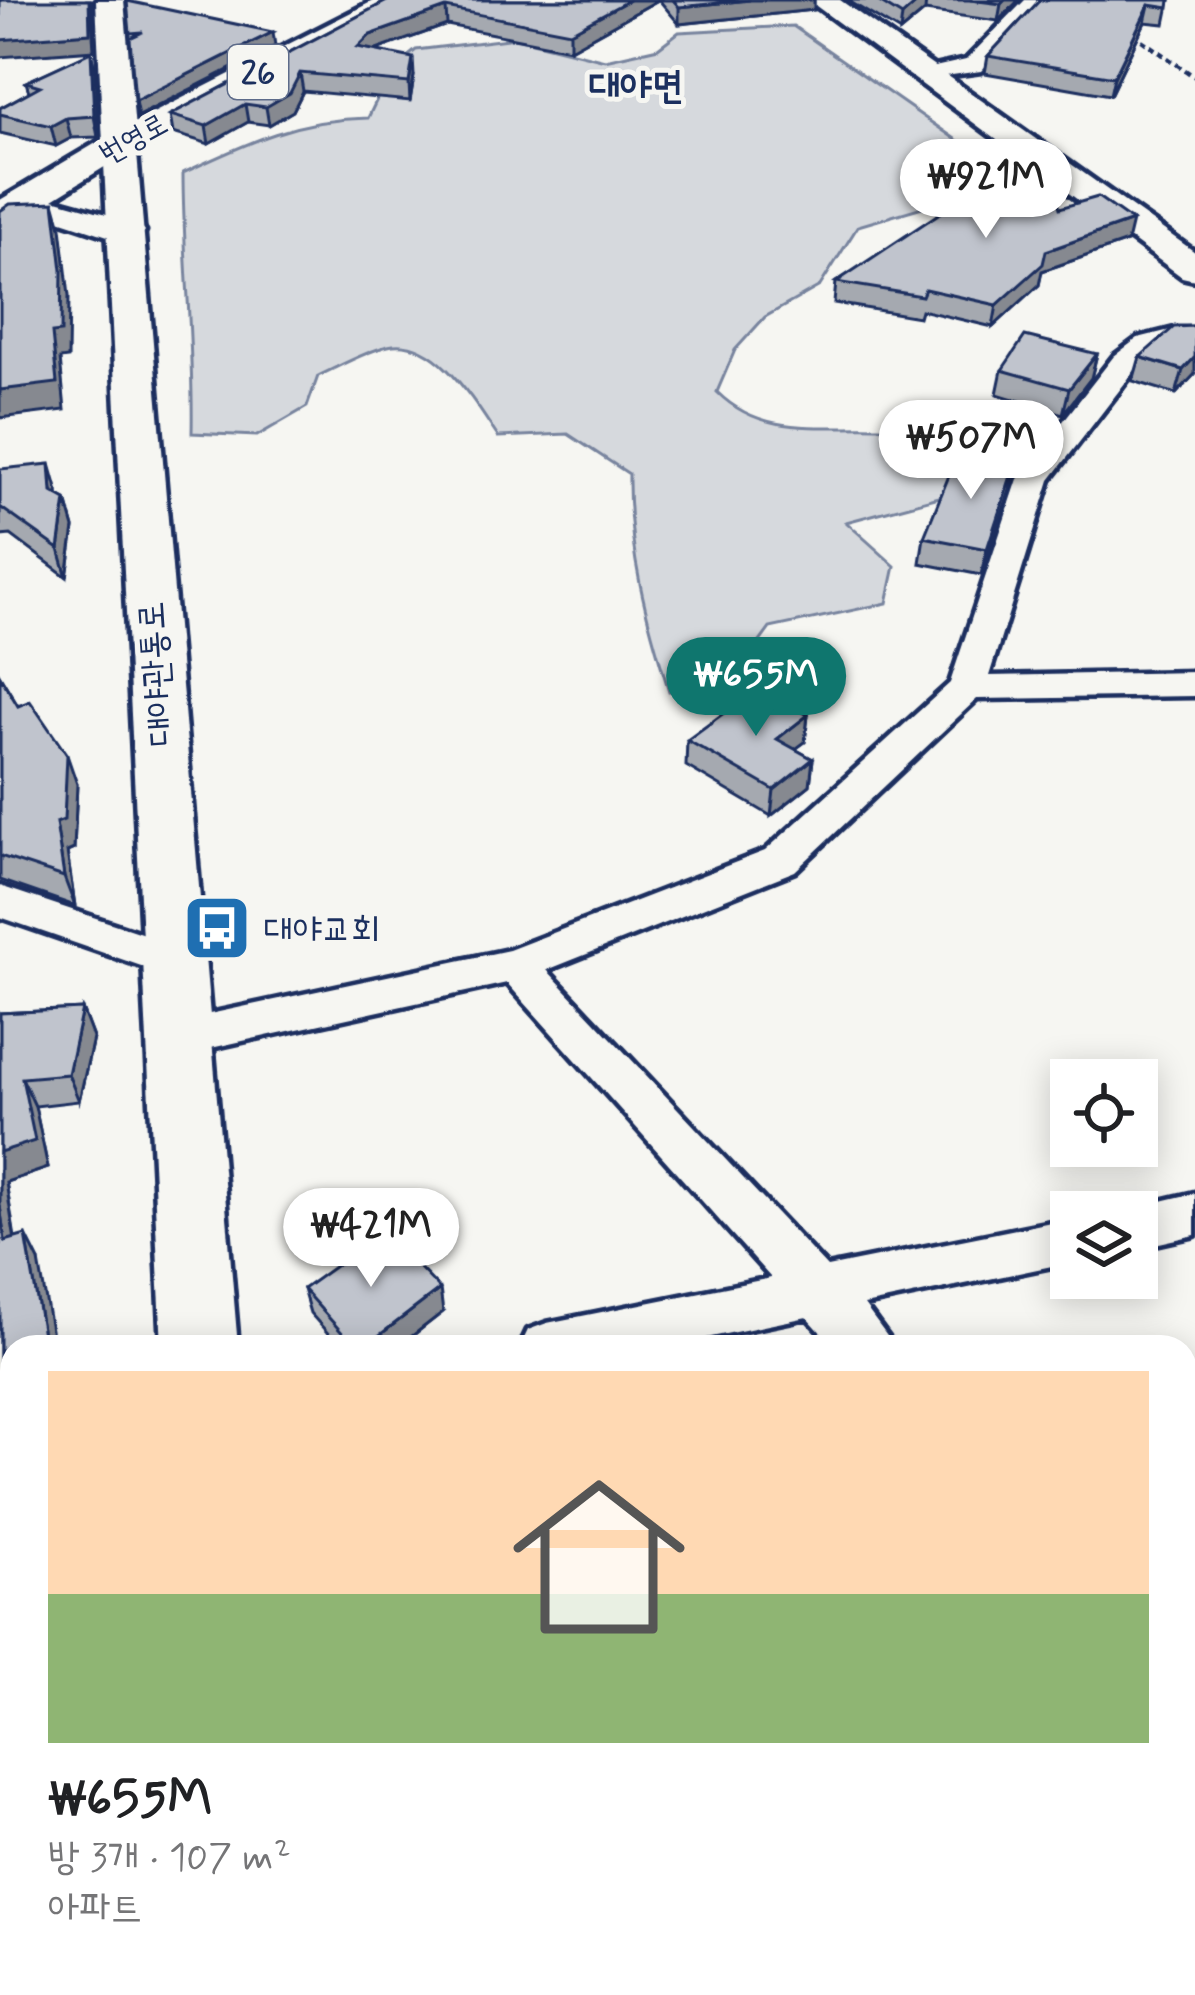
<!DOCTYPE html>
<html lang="ko">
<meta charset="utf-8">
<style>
body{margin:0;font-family:Mynerve,"Poor Story",sans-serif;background:#f6f6f6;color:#202124;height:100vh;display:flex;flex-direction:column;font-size:45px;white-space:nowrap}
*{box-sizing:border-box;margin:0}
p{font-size:39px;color:#757577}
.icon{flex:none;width:66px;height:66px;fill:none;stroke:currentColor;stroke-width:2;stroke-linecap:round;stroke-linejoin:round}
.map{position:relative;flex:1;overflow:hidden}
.panel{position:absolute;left:0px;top:1335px;width:1197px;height:660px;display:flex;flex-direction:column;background:#fff;border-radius:36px 36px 0 0;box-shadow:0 6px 30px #0003}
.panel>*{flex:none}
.tools{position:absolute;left:1050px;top:1059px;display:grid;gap:24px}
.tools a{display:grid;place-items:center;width:108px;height:108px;border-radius:0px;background:#fff;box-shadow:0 6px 30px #0003;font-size:60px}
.price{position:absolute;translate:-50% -102px;padding:0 27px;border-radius:42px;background:#fff;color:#222;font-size:39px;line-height:78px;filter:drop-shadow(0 3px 6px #0008)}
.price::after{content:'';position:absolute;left:50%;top:72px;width:36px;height:27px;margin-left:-18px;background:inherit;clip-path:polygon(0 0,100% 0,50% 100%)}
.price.current{background:#0f766e;color:#fff}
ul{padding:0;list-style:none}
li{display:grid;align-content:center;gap:24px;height:636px;padding:0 48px}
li+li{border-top:3px solid #e0e0e0}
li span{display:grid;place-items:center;height:372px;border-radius:0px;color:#555}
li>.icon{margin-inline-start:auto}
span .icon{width:216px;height:216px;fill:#fffc;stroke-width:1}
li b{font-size:51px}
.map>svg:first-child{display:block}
</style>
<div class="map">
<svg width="1195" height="1995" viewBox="0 0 1195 1995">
<rect width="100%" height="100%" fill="#f6f6f2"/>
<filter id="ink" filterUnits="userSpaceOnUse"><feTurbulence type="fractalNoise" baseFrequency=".00833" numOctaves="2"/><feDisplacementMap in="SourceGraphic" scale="24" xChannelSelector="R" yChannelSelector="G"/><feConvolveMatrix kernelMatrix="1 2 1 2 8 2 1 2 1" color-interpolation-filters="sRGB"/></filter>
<g filter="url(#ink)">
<!-- green -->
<path fill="#d6d9dd" stroke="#78849e" stroke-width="3" d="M793 26 1014 180 858 226 820 286 765 317 735 350 717 392C762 437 820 425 879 427 904 428 930 434 955 438L984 485 846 522 895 566 887 603 770 628 722 694 669 691C646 619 628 549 629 474L568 434 498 437C475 403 436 335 388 346 364 352 340 366 318 376L307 407 257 436 192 433C194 346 183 260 183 173 247 143 296 119 368 118L391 70 416 50 516 38 605 60 658 48 679 32Z"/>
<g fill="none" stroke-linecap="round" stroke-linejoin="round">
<defs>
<g id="street">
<path d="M1025 0H1046L981 71 923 79 912 72 966 60Z"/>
<path d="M1174 329H1195V347H1166L1142 361 1050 480 989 676 1195 672V696L977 699 795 871 547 970 827 1267 1071 1218V1262L864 1305 895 1347H834L807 1317 663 1347H520L528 1330 547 1323 771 1278 507 983 179 1055 163 1050 156 1037 163 1024 509 950 765 851 950 683 1018 479 1114 356 1138 338Z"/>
<path d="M0 886 189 949 195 961 189 973 173 977 0 917Z"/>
<path d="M1195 1193V1235L1137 1248V1212L1119 1211Z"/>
<path d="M552 1983H628L623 1995H547Z"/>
</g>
<g id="secondary">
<path d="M96 0H124L238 1347H162Z"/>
<path d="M808 0H840L1195 252V280L1182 277Z"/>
<path d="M183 1983H281L282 1995H184Z"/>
</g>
<path id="primary" d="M375 0H412L132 150 53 199 139 223 145 231 139 239 126 242 59 220 0 227V200L108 136Z"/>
</defs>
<!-- street casing -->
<use href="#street" stroke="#1b2f5e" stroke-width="9"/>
<!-- secondary casing -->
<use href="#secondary" stroke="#1b2f5e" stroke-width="9"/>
<!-- primary casing -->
<use href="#primary" stroke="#1b2f5e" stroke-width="9"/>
<!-- path -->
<path stroke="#1b2f5e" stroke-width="4.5" stroke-dasharray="6 4.5" stroke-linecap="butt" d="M1133 34 1195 77"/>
<!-- street -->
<use href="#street" fill="#f6f6f2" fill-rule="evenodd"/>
<!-- secondary -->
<use href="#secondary" fill="#f6f6f2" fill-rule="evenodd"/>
<!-- primary -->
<use href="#primary" fill="#f6f6f2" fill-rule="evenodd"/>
</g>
<!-- wall -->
<g fill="#a5a9b0" stroke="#1b2f5e" stroke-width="3">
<path d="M389 0H658L570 49 447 25 375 50 414 76 410 101 303 91 293 111 269 125 248 122 209 144 173 133 170 115Z"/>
<path d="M659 0H814V10L679 24Z"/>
<path d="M847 0H1019L998 21 925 11 900 32Z"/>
<path d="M1040 0H1170L1165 24 1145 22 1110 95 985 73 988 56Z"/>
<path d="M91 52 95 71 98 137 71 138 56 146 0 133V108L29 92 26 82Z"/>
<path d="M994 191 1060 208 1127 242 1042 271 1039 285 993 327 921 310 919 317 834 303 836 282Z"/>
<path d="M1097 354 1091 378 1063 414 997 394 1002 370Z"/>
<path d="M1140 357 1195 374 1176 394 1133 381Z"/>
<path d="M0 469 58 492V496L66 500 74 528 67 577 11 535 0 536Z"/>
<path d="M1010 490 981 575 920 563 924 537Z"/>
<path d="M0 676 18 706 77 784 74 849 67 852 75 906 0 880Z"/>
<path d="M808 715 805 742 795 749 813 759 810 785 771 816 686 766 687 740Z"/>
<path d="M82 1009 93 1038 79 1101 35 1106 48 1168 6 1182 15 1238 39 1261 12 1983H60L62 1995H0V1013Z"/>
<path d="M303 1289 443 1312 398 1347H340L310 1313Z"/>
<path d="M1195 1499V1715L1185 1709V1511Z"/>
<path d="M847 1983H927L922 1995H842Z"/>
</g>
<!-- shaded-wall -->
<g fill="#868990" stroke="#1b2f5e" stroke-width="3">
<path d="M86 0H92L91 2 94 50 0 57V40Z"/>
<path d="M629 0H658L570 49V32Z"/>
<path d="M750 0H814V10L679 24V7Z"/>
<path d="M920 0H926L925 11 900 32 902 16Z"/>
<path d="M1005 0H1019L998 21 1001 4Z"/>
<path d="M1149 5 1145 22 1110 95 1114 77Z"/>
<path d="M446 8 447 25 371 52 358 47 370 35Z"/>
<path d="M273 32 275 46 138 116 135 101Z"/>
<path d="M91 52 95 71 98 137 94 116Z"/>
<path d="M413 58 414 76 410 101 409 83Z"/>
<path d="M300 73 303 91 293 111 269 125 266 107Z"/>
<path d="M245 104 248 122 209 144 206 126Z"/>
<path d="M66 118 71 138 56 146 51 126Z"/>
<path d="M54 202 61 227 69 296 68 358 60 359 65 410 0 418V390L52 333Z"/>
<path d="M1132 221 1127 242 1042 271 1039 285 993 327 997 305 1046 251Z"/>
<path d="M1097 354 1091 378 1063 414 1069 389Z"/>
<path d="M1195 357V374L1176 394 1183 370Z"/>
<path d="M50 464 58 492 60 520 52 492Z"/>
<path d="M1015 464 1010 490 981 575 987 549Z"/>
<path d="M66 500 74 528 67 577 59 549Z"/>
<path d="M808 715 805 742 774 765 777 739Z"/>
<path d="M67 755 77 784 74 849 67 852 75 906 64 877 56 823Z"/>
<path d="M813 759 810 785 771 816 774 790Z"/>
<path d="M82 1009 93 1038 79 1101 68 1074Z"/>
<path d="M22 1078 35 1106 48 1168 6 1182 19 1267 5 1241 0 1206V1152Z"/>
<path d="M26 1235 39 1261 54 1347H45Z"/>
<path d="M440 1289 443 1312 398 1347H364Z"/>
<path d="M44 1983H60L62 1995H46Z"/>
</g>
<!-- building -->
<g fill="#c0c4cd" stroke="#1b2f5e" stroke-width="3">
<path d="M0 0H89L90 33 0 40Z"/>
<path d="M389 0H629L570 32 446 8 370 35 358 47 413 58 409 83 300 73 290 93 266 107 245 104 206 126 170 115Z"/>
<path d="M673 0H750L679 7Z"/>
<path d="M876 0H920L902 16Z"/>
<path d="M970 0H1005L1001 4Z"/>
<path d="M1040 0H1170L1169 8 1149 5 1114 77 988 56Z"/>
<path d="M127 1 273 32 135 101 130 38 143 32 130 33Z"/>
<path d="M91 52 94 116 66 118 51 126 0 114V108L40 86 26 82Z"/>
<path d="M1008 167 1050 174 1060 208 1098 197 1132 221 1046 251 1043 264 997 305 925 289 922 296 836 282 982 185 994 191Z"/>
<path d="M54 202 62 270 61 332 52 333 57 383 0 390V211L10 204Z"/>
<path d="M1195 326V357L1183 370 1140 357 1174 327Z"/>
<path d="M1025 336 1097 354 1069 389 1002 370Z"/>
<path d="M957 456 1015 464 987 549 924 537Z"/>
<path d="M50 464 52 492 66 500 59 549 0 507V469Z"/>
<path d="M0 676 18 706 30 701 67 755 64 820 56 823 64 877 0 856Z"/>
<path d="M758 688 808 715 777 739 813 759 774 790 687 740Z"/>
<path d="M82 1009 68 1074 22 1078 35 1141 0 1152V1013Z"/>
<path d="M0 1206 5 1241 26 1235 45 1347H12V1983H44L46 1995H0Z"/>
<path d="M384 1231 440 1289 364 1347H355L303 1289Z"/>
<path d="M1195 1499V1682L1191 1680 1185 1694V1511Z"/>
<path d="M401 1983H422L431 1995H389Z"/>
<path d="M478 1983H542L541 1986 545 1989 539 1995H470L468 1992Z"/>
<path d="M644 1983H817L806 1995H634Z"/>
<path d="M850 1983H927L922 1995H859L848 1987Z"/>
</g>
</g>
<!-- icons -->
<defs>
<symbol id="bus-square" viewBox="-11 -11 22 22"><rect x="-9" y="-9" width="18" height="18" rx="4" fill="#1f6fb2" stroke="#f6f6f2"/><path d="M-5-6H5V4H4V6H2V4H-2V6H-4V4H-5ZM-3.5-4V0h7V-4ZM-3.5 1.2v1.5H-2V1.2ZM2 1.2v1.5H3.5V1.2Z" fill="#fff"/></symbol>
</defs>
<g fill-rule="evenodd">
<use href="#bus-square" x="179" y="890" width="76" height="76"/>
</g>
<g text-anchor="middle" stroke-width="10" stroke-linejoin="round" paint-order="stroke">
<!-- far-street labels -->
<g font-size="30" fill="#1b2f5e" stroke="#f6f6f2">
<text transform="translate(133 138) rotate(-29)" y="10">번영로</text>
</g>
<!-- shield labels -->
<rect fill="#f6f6f2" stroke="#5d6b8a" stroke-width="3" x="228" y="45" width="60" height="54" rx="9"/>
<g font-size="33" font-weight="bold" fill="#1b2f5e">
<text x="258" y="84">26</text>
</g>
<!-- street labels -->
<g font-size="36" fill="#1b2f5e" stroke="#f6f6f2">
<text transform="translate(154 674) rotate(-94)" y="13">대야관통로</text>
</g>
<!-- poi labels -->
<g font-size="36" fill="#1b2f5e" stroke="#f6f6f2" text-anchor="start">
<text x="264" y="941">대야교회</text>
</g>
<!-- far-district labels -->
<g font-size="39" font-weight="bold" fill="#1b2f5e" stroke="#f6f6f2">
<text x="636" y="98">대야면</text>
</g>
</g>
</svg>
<div class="tools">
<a><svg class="icon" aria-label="locate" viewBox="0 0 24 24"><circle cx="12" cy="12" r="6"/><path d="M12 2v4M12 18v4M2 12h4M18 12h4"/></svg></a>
<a><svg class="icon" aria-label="layers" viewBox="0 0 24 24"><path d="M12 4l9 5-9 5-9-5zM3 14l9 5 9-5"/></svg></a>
</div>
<b class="price" style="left:986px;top:241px">₩921M</b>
<b class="price" style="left:971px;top:502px">₩507M</b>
<b class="price current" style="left:756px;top:739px">₩655M</b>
<b class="price" style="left:371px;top:1290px">₩421M</b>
<section class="panel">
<ul>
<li><span style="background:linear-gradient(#ffd9b3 60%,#8fb573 0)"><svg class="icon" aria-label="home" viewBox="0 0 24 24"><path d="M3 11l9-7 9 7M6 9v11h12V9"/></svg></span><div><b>₩655M</b><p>방 3개 · 107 m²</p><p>아파트</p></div></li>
</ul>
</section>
</div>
